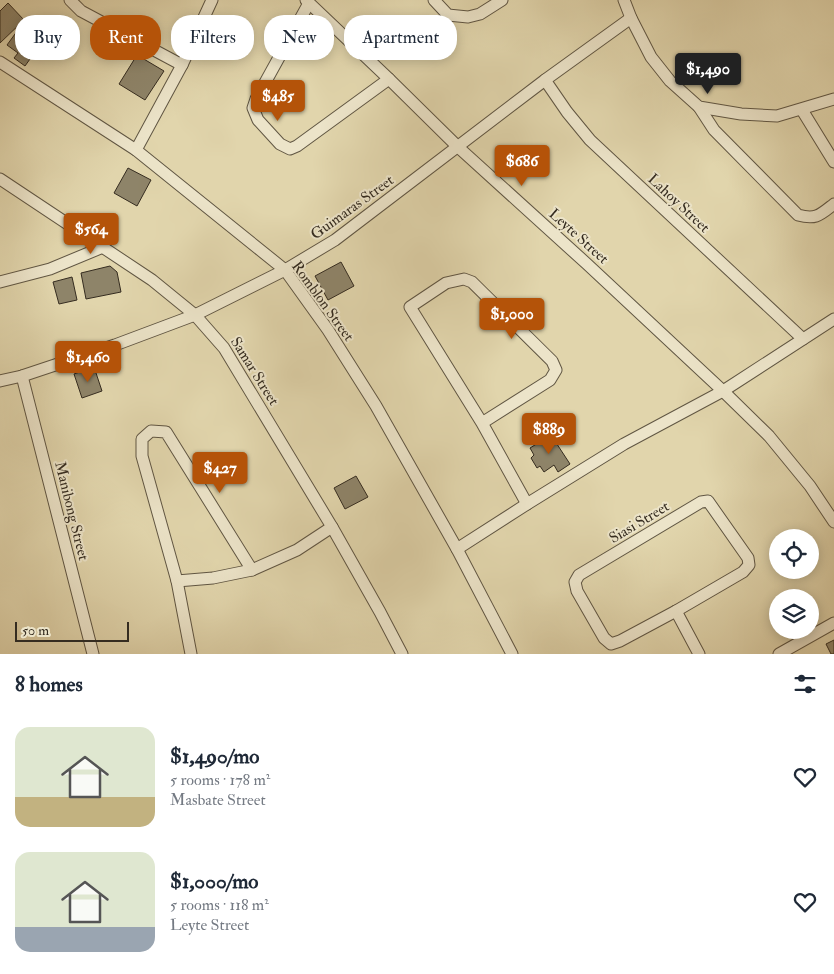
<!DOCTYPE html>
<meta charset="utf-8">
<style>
body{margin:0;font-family:"IM FELL Double Pica",serif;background:#f2f2f3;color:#1f2937;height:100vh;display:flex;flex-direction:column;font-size:19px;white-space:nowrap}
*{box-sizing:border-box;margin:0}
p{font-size:16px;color:#747a83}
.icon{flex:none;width:28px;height:28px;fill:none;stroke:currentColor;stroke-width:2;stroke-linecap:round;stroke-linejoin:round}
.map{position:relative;height:654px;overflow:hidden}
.side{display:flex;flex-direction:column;background:#fff;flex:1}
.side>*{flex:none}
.hud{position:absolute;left:15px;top:15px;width:500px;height:45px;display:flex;gap:10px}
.tools{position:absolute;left:769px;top:529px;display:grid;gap:10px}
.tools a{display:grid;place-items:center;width:50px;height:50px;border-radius:50%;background:#fff;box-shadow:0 2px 12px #0003;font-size:25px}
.scale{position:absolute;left:15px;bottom:12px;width:114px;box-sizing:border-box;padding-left:5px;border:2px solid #352c20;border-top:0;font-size:14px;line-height:18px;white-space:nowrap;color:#352c20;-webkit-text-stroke:4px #ece4c9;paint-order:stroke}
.price{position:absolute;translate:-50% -42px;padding:0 11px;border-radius:5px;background:#b45309;color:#fff;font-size:16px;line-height:32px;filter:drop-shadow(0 1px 2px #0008)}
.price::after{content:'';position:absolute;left:50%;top:30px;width:15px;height:11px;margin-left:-8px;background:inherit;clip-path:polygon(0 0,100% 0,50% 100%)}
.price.current{background:#222;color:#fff}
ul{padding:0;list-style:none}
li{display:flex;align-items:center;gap:15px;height:125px;padding:0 15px}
li span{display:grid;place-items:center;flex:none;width:140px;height:100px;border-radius:15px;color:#555}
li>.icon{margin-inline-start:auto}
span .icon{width:60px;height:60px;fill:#fffc;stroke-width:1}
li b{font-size:21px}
h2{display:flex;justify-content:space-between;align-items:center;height:60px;padding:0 15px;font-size:21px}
.chip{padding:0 18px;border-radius:20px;background:#fff;box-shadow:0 2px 12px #0003;font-size:18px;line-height:45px}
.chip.current{background:#b45309;color:#fff}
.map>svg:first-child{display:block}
</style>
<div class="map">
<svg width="834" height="654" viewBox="0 0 834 654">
<rect width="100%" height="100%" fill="#e1d5ac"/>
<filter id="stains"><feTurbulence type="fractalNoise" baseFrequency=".004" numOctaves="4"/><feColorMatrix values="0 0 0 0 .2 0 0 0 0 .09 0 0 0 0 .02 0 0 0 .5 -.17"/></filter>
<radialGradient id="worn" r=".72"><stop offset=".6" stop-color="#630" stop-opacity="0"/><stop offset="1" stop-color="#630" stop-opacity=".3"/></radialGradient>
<!-- building -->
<g fill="#8e8469" stroke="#352c20">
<path d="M8 3 24 20 0 43V11Z"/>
<path d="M23 23 45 38 25 66 14 58 18 53 7 45Z"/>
<path d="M137 55 164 71 145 100 119 84Z"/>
<path d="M128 168 151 180 137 206 114 193Z"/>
<path d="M341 262 354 286 328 300 315 276Z"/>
<path d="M110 266 117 272 121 292 86 299 81 273Z"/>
<path d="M72 277 77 300 59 304 53 282Z"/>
<path d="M94 367 102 391 82 398 74 374Z"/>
<path d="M551 435 570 464 558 472 554 465 544 472 540 466 537 468 531 458 534 455 530 448Z"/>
<path d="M356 476 368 497 345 509 334 488Z"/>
<path d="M834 640V654H831L826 644Z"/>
</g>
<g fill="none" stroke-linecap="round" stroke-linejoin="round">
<defs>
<g id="minor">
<path d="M70 0 81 11 182 65"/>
<path d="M306 0 389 79 458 147 587 264 723 391 769 436 810 486 834 522"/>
<path d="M434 0 448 15 468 17 480 14 502 0"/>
<path d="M624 0 631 18 651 57 670 81 699 107 741 114 777 116 834 99"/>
<path d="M309 3 256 99 253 108 258 120 280 144 290 149 297 146 389 79"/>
<path d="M0 62 136 150 285 270 328 330 376 406 457 549 512 654"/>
<path d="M545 80 567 112 590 140 803 339"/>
<path d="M699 107 714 130 798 215C816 220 820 215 834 204"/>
<path d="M802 110 834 162"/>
<path d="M136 150 182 65 212 0"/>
<path d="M0 179 152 280 195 315 224 348 332 527 380 612 402 654"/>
<path d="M0 282 50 269 103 247"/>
<path d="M22 376 93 654"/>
<path d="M0 381 22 376 115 345 195 315 285 270 335 240 545 80 631 18"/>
<path d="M482 423 550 380 556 370 552 361 472 282 464 279 446 283 410 307 482 423 527 504"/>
<path d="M708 501 748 558 749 565 743 572 676 611 620 641 611 644 604 638 577 591 575 582 579 575 701 502Z"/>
<path d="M457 549 527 504 624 444 723 391 834 319"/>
<path d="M177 581 213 578 252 570 297 550 332 527"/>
<path d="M676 611 699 654"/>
<path d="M191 654 177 581 142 456V439L151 431 166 432 252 570"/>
<path d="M779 654 834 623"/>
</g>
</defs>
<!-- minor casing -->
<use href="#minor" stroke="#605643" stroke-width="13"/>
<!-- minor -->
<use href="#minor" stroke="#ece4c9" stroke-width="11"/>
</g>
<g text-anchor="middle" stroke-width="4" stroke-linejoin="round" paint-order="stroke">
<!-- street labels -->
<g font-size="15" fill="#352c20" stroke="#ece4c9">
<text transform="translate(679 203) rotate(43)" y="5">Lahoy Street</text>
<text transform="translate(352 207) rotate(-36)" y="5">Guimaras Street</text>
<text transform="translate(579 236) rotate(42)" y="5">Leyte Street</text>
<text transform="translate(323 301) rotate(54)" y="5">Romblon Street</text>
<text transform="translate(255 371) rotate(58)" y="5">Samar Street</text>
<text transform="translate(72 511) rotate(76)" y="5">Manibong Street</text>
<text transform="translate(639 522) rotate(-31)" y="5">Siasi Street</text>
</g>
</g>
<rect width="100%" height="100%" filter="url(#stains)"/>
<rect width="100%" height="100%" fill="url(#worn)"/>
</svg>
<div class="tools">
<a><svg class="icon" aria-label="locate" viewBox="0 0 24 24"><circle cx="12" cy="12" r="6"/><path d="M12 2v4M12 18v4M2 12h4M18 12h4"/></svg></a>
<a><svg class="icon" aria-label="layers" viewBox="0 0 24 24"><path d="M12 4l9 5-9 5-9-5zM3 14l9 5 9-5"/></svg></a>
</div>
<div class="scale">50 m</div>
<b class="price current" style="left:708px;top:95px">$1,490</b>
<b class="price" style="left:278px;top:122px">$485</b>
<b class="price" style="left:522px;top:187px">$686</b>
<b class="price" style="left:91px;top:255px">$564</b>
<b class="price" style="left:512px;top:340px">$1,000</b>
<b class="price" style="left:88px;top:383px">$1,460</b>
<b class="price" style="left:549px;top:455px">$889</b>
<b class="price" style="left:220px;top:494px">$427</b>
<div class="hud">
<a class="chip">Buy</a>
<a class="chip current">Rent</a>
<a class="chip">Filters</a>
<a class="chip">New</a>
<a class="chip">Apartment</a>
</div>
</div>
<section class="side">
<h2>8 homes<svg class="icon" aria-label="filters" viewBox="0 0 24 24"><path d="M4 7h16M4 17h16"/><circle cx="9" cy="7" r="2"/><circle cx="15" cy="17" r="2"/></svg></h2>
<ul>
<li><span style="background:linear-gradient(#dfe7d0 70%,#c2b280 0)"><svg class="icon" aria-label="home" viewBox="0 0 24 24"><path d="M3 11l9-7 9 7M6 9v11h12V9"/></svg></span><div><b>$1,490/mo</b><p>5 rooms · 178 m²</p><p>Masbate Street</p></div><svg class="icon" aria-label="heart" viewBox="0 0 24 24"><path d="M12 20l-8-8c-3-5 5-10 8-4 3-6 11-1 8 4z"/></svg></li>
<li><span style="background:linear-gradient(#dfe7d0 75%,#9aa5b1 0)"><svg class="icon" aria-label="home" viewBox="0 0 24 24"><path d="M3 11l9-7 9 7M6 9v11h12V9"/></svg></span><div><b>$1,000/mo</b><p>5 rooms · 118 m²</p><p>Leyte Street</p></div><svg class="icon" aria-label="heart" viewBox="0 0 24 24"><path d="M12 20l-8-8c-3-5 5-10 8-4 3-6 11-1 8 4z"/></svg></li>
</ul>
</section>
